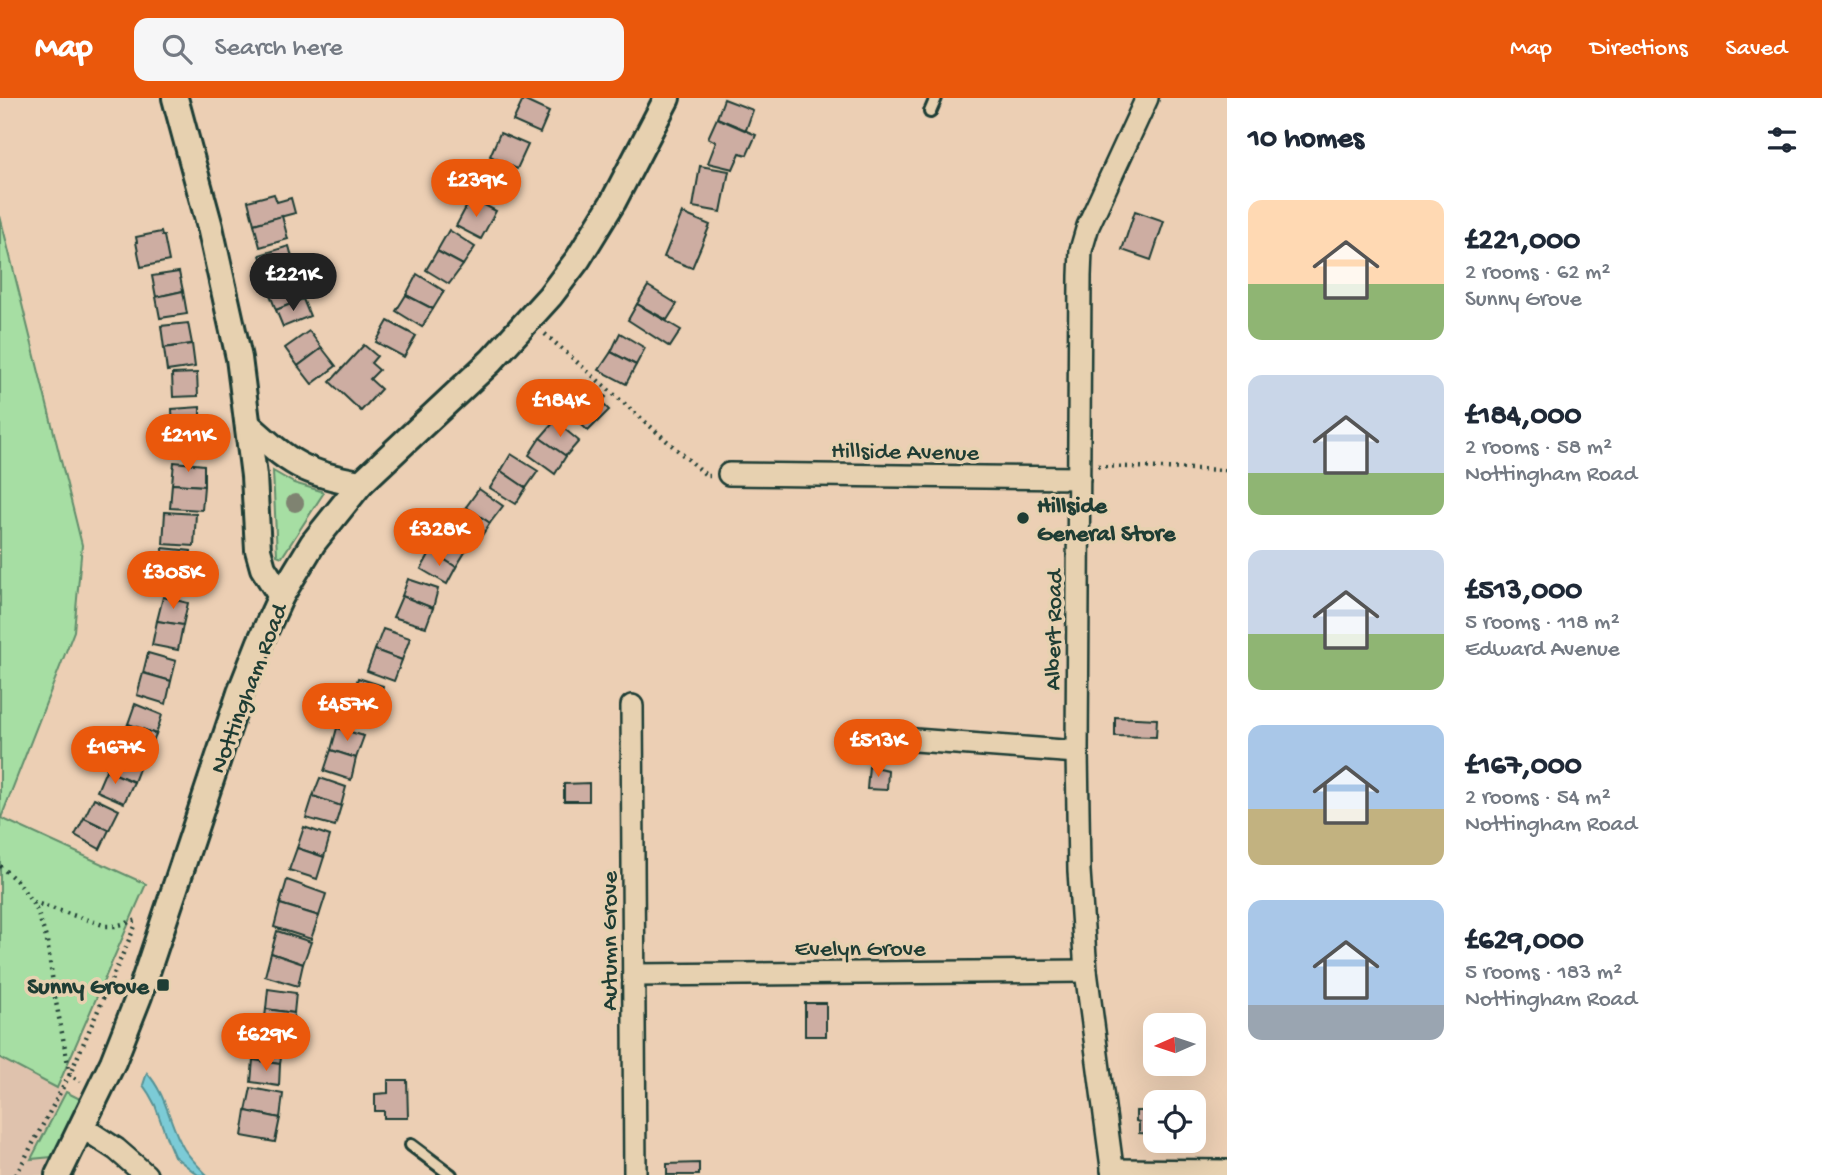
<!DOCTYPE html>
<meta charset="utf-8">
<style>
body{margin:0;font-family:"Gochi Hand",sans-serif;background:#f6f6f7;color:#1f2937;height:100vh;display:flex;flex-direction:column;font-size:26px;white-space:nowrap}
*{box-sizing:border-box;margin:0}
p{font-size:23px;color:#747a83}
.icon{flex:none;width:38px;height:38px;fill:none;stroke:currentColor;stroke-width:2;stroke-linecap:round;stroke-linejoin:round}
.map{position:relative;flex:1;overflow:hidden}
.drawer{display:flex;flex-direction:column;background:#fff;width:595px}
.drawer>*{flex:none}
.needle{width:46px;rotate:267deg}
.fabs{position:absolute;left:1143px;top:915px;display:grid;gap:14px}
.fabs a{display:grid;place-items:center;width:63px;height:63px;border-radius:14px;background:#fff;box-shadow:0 7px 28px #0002;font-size:35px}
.price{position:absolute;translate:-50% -60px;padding:0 16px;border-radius:24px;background:#ea580c;color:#fff;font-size:23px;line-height:46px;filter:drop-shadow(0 2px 4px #0008)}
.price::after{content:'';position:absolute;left:50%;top:42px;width:21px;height:16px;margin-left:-10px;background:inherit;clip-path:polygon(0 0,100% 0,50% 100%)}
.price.active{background:#222;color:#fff}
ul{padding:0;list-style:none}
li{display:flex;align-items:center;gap:21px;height:175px;padding:0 21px}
li span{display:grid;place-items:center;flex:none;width:196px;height:140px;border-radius:14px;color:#555}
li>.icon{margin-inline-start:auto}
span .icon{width:84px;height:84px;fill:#fffc;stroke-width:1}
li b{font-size:30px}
h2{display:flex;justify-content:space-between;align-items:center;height:84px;padding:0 21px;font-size:30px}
header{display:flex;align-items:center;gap:42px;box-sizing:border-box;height:98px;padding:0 35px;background:#ea580c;color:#fff}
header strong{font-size:33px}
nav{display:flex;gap:38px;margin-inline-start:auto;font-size:24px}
.search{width:490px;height:63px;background:#f6f6f7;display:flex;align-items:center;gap:18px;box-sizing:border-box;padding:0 24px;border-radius:14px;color:#747a83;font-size:26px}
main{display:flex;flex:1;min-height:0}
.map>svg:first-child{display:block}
</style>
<header>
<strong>Map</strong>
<div class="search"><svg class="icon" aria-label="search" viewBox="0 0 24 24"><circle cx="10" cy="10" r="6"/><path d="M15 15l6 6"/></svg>Search here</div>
<nav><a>Map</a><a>Directions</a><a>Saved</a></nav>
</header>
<main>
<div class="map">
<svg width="1227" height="1077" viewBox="0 0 1227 1077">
<rect width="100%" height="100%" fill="#eccfb4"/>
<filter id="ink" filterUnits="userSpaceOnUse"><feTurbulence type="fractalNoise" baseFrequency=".0143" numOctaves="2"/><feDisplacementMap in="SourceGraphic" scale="14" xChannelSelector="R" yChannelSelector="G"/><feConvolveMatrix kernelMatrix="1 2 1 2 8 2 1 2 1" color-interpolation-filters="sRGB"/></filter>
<g filter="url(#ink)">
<!-- built -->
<path fill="#dfc2ad" d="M0 960 80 1001 63 1040 43 1077H0Z"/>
<!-- green -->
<g fill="#a6dea3" stroke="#628e6c" stroke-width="2">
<path d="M0 118 82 447 74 533 1 720 146 786 57 990 0 960Z"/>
<path d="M273 373 294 385 321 393 323 396 282 459 277 457Z"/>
<path d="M66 994 80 1001 52 1059 31 1061Z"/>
</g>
<!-- water -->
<path fill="#7bcbd6" stroke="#569295" stroke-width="2" d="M147 975C167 997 169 1026 184 1051 190 1060 199 1069 207 1077H198L174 1058 168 1044 155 1007 149 996 143 987Z"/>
<!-- building -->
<g fill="#cdada2" stroke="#1f3d34" stroke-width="2">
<path d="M724 1 753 12 746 32 717 20Z"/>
<path d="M523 2 549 14 540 35 513 23Z"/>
<path d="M717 20 756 37 747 57 740 55 733 71 708 65 716 44 708 40Z"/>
<path d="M500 35 528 47 517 71 490 58Z"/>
<path d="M483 66 511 80 501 100 473 87Z"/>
<path d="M700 68 729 73 721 114 693 109Z"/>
<path d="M274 96 277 104 291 100 295 115 254 126 248 103Z"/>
<path d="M471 100 496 113 481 141 456 128Z"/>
<path d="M1135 113 1164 123 1151 162 1122 152Z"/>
<path d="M682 115 710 127 692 170 664 159Z"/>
<path d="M282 118 288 141 260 149 254 126Z"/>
<path d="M449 132 475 149 463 167 437 153Z"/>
<path d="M161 134 162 138H164L169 163 141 169 136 144H137L136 139Z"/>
<path d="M289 148 295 170 267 180 260 157Z"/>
<path d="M437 153 463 167 449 186 426 172Z"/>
<path d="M179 174 183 193 156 199 152 178Z"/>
<path d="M417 176 444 193 433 211 406 197Z"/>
<path d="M295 182 303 201 276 212 269 194Z"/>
<path d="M648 188 677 206 667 222 637 206Z"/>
<path d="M183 193 187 216 160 220 156 199Z"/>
<path d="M406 197 433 211 422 229 396 213Z"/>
<path d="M303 201 310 218 283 229 276 212Z"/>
<path d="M637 206 681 232 670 249 628 222Z"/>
<path d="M388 223 416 238 404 259 376 244Z"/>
<path d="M188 225 192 246 164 250 161 228Z"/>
<path d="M309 233 322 250 298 268 285 250Z"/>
<path d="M620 235 645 250 636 267 611 254Z"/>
<path d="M192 246 195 269 167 273 164 250Z"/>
<path d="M364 247 377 258 371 265 379 272 370 281 381 291 361 313 330 284Z"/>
<path d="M322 250 336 268 312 286 298 268Z"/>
<path d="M611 254 636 267 626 286 599 272Z"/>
<path d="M197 275 198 298 173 299 172 276Z"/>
<path d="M594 288 606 299 601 304 609 312 588 333 569 314Z"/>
<path d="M200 309V332H173L172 311Z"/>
<path d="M555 323 579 343 566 358 540 340Z"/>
<path d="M173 332H200L201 355 175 354Z"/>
<path d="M540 340 566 358 555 376 529 357Z"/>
<path d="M511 356 538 373 526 390 501 373Z"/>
<path d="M174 364 204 367V388L172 386Z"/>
<path d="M501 373 526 390 516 406 490 390Z"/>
<path d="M172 386 204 388 202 412 170 410Z"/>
<path d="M479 391 503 408 490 425 466 409Z"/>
<path d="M466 409 490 425 479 442 455 427Z"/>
<path d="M165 414 196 416 194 448 163 446Z"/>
<path d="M442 434 467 451 456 469 431 453Z"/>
<path d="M163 450 191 453 190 475 162 473Z"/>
<path d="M431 453 456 469 447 486 421 471Z"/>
<path d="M162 473 190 475V497L160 494Z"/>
<path d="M408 481 438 491 433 510 402 498Z"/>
<path d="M402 498 433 510 426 529 393 519Z"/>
<path d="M163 499 188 505 183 527 157 523Z"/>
<path d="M157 523 183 527 178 552 152 547Z"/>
<path d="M383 531 410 540 402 562 375 552Z"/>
<path d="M375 552 402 562 394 583 367 573Z"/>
<path d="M148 555 176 563 171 583 143 575Z"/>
<path d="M143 575 171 583 166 606 137 597Z"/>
<path d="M358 580 383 588 378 607 352 599Z"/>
<path d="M352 599 378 607 369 630 344 620Z"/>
<path d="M135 606 162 617 156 636 128 626Z"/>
<path d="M1115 619 1157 621 1156 639 1115 638Z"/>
<path d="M128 626 156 636 148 655 120 645Z"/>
<path d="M337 630 364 638 356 660 331 652Z"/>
<path d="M117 652 142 663 134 684 106 672Z"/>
<path d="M331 652 356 660 351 682 324 673Z"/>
<path d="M869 668 888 672 887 692 867 691Z"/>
<path d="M106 672 134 684 124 705 97 693Z"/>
<path d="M320 680 346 689 341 708 313 698Z"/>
<path d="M589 685V703H564V686Z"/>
<path d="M313 698 341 708 335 728 306 720Z"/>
<path d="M94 700 119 712 109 732 84 720Z"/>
<path d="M84 720 109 732 100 751 75 737Z"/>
<path d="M304 729 330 738 324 759 297 750Z"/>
<path d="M297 750 324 759 317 781 289 772Z"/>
<path d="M287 782 326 796 319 818 280 806Z"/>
<path d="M280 806 319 818 311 841 274 829Z"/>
<path d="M277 833 311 844 303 866 271 855Z"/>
<path d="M271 855 303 866 298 888 265 878Z"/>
<path d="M268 891 296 895 294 915 266 911Z"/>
<rect x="805" y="905" width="21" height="33"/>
<path d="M266 911 294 915 291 937 263 934Z"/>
<path d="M256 942 283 948 280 966 253 962Z"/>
<path d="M253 962 280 966 279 988 251 984Z"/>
<path d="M388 982H407L408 1020H384V1013H375V996L388 995Z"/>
<path d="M251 990 283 996 280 1020 246 1013Z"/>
<path d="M246 1013 280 1020 275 1044 242 1038Z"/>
<path d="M1136 1013H1155V1036L1139 1035V1024L1136 1023Z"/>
<path d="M699 1065V1077H667V1066Z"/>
</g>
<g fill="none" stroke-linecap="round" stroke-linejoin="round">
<defs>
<g id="service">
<path d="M930 14 936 0"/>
<path d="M411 1047 451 1077"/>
</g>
<g id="minor">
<path d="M729 376 1079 380"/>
<path d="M632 608 635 1077"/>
<path d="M902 641 1077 654"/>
<path d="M634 877 1086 873"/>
<path d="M82 1029 116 1051 146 1077"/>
<path d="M1112 1072 1227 1073"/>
<path d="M1113 1077 1086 873 1079 773 1077 654 1080 178 1081 152 1088 128 1147 0"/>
</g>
<g id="tertiary">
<path d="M175 0 210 129 239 260 254 378 258 452 263 470 281 498"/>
<path d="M248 327C290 365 304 376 361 385"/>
<path d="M58 1077 113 964 139 898 240 595 260 544 281 498 313 445 361 385 491 263 550 198 578 161 613 104 667 0"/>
</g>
</defs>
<!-- service casing -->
<use href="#service" stroke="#1f3d34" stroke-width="16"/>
<!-- minor casing -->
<use href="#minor" stroke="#1f3d34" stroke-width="26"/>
<!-- tertiary casing -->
<use href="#tertiary" stroke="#1f3d34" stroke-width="30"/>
<!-- path -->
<g stroke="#1f3d34" stroke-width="4.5" stroke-dasharray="2 5" stroke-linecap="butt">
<path d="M545 236 707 378H710"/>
<path d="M1098 368 1227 372"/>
<path d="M0 768 19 785 37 812 47 843 55 899 70 976 80 984"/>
<path d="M33 804 106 828H115L138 822"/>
<path d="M16 1077 70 976 136 826"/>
</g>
<!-- service -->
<use href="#service" stroke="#e7d1b0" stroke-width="10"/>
<!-- minor -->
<use href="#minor" stroke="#e7d1b0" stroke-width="21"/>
<!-- tertiary -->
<use href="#tertiary" stroke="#e7d1b0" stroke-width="24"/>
</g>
<!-- trees -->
<circle fill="#7f8371" cx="295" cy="405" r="9"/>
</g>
<!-- markers -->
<g fill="#1f3d34" stroke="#e7d1b0" stroke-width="2.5">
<circle cx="1023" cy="420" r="7"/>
<rect x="156" y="880" width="14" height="14" rx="3.5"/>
</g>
<g text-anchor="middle" stroke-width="7" stroke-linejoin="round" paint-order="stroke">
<!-- street labels -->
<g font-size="24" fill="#1f3d34" stroke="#e7d1b0">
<text transform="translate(905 352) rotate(1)" y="8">Hillside Avenue</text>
<text transform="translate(1052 532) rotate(-89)" y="8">Albert Road</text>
<text transform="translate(247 590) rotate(-69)" y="8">Nottingham Road</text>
<text transform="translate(608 843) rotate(-90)" y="8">Autumn Grove</text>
<text x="860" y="857">Evelyn Grove</text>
</g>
<!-- poi labels -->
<g font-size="24" font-weight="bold" fill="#1f3d34" stroke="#e7d1b0" text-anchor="start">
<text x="1037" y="414">Hillside<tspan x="1037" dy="28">General Store</tspan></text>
<text x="149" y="895" text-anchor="end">Sunny Grove</text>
</g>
</g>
</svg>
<div class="fabs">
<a><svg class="needle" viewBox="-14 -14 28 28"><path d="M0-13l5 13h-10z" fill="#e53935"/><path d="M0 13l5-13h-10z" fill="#747a83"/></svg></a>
<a><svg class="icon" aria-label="locate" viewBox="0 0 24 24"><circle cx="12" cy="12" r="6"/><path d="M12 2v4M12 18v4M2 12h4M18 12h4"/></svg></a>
</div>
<b class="price" style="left:476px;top:121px">£239K</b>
<b class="price active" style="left:293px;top:215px">£221K</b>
<b class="price" style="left:560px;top:341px">£184K</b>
<b class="price" style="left:188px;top:376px">£211K</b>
<b class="price" style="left:439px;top:470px">£328K</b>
<b class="price" style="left:173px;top:513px">£305K</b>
<b class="price" style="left:347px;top:645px">£457K</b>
<b class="price" style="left:878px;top:681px">£513K</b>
<b class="price" style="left:115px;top:688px">£167K</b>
<b class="price" style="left:266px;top:975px">£629K</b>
</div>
<section class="drawer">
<h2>10 homes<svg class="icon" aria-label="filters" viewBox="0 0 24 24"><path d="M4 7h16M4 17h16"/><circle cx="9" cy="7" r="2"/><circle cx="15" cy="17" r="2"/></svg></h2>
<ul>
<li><span style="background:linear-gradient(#ffd9b3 60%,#8fb573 0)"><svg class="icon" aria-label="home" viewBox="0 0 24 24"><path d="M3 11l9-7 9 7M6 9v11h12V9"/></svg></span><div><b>£221,000</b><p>2 rooms · 62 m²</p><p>Sunny Grove</p></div></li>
<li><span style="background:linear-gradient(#c9d6e8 70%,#8fb573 0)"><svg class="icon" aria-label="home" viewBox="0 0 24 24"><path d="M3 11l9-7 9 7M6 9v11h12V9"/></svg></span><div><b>£184,000</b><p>2 rooms · 58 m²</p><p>Nottingham Road</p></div></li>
<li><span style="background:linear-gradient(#c9d6e8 60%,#8fb573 0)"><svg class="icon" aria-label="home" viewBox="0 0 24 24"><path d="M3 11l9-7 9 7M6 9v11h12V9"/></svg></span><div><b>£513,000</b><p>5 rooms · 118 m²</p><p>Edward Avenue</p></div></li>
<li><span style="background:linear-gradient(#a9c7e8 60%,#c2b280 0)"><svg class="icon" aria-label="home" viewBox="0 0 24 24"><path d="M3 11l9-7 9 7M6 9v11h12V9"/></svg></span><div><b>£167,000</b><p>2 rooms · 54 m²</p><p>Nottingham Road</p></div></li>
<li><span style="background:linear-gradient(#a9c7e8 75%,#9aa5b1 0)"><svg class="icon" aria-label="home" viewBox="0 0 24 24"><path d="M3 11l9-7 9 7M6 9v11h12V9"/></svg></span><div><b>£629,000</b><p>5 rooms · 183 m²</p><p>Nottingham Road</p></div></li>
</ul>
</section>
</main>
